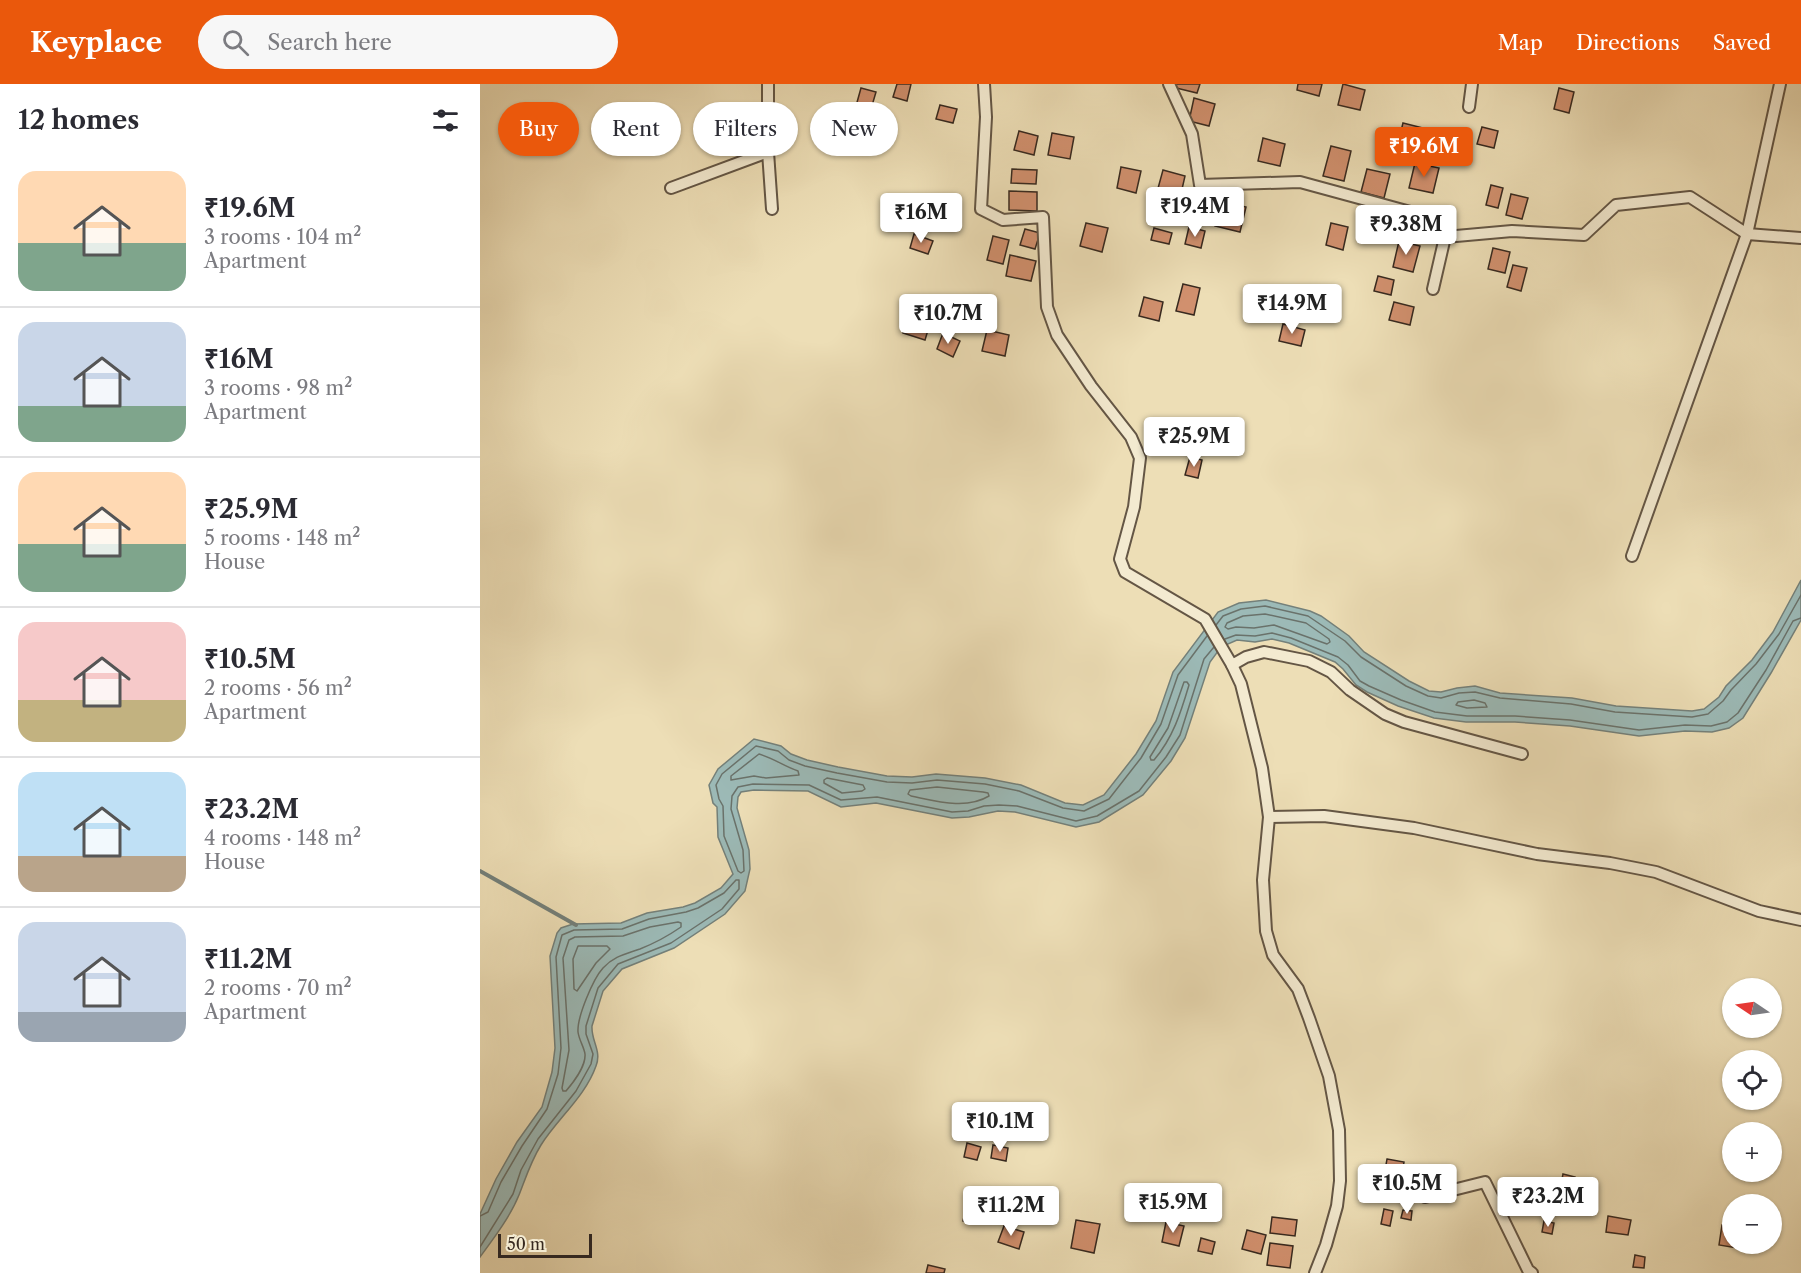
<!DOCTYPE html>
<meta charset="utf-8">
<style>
body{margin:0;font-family:"Libre Caslon Text",serif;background:#f7f7f7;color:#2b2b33;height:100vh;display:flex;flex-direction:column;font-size:22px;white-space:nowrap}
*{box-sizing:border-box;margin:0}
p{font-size:20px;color:#7c7c81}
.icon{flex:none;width:33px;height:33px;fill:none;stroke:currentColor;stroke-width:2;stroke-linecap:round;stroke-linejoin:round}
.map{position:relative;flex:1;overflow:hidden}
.side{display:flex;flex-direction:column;background:#fff;width:480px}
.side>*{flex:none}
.guide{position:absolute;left:18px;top:18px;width:570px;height:54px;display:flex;gap:12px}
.needle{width:39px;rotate:283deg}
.controls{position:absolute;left:1242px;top:894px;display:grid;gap:12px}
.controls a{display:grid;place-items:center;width:60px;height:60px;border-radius:50%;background:#fff;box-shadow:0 2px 4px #0004;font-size:30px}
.scale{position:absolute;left:18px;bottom:15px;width:94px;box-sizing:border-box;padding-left:6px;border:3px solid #37291f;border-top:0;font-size:16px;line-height:21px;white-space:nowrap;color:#37291f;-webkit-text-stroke:4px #f3ead0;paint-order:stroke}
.price{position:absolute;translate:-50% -51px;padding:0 14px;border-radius:6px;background:#fff;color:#222;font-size:20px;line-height:39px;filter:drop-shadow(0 2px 3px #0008)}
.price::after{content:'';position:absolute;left:50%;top:36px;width:18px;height:14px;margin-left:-9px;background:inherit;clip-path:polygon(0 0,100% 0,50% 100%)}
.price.selected{background:#ea580c;color:#fff}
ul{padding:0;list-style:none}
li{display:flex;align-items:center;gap:18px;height:150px;padding:0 18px}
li+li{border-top:2px solid #e1e1e2}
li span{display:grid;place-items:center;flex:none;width:168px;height:120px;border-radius:18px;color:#555}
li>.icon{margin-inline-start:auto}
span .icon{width:72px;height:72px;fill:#fffc;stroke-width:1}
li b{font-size:26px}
h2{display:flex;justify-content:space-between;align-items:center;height:72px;padding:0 18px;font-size:26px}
.tag{padding:0 21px;border-radius:27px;background:#fff;box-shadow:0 2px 4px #0004;font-size:21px;line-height:54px}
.tag.selected{background:#ea580c;color:#fff}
header{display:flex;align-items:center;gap:36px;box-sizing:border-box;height:84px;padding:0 30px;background:#ea580c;color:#fff}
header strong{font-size:28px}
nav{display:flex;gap:33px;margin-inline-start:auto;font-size:21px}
.search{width:420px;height:54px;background:#f7f7f7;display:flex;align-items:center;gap:15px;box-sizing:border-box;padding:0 21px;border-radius:33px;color:#7c7c81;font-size:22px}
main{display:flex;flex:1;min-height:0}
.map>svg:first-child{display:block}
</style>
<header>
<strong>Keyplace</strong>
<div class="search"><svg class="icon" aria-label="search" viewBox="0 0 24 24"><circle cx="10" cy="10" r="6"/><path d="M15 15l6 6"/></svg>Search here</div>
<nav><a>Map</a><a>Directions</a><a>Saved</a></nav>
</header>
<main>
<section class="side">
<h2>12 homes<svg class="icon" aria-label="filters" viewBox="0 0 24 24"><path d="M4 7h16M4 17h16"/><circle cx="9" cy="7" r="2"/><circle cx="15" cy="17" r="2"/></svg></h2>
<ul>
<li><span style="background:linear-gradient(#ffd9b3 60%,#7fa58c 0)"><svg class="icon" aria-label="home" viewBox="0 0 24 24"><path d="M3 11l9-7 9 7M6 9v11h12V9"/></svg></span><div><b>₹19.6M</b><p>3 rooms · 104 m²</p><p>Apartment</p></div></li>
<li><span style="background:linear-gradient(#c9d6e8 70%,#7fa58c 0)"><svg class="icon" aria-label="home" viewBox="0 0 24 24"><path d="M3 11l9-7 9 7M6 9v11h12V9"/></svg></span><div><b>₹16M</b><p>3 rooms · 98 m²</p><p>Apartment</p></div></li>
<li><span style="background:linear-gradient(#ffd9b3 60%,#7fa58c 0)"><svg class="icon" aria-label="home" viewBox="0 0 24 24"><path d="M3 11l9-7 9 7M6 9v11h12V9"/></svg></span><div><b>₹25.9M</b><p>5 rooms · 148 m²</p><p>House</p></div></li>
<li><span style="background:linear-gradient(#f6c9c9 65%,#c2b280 0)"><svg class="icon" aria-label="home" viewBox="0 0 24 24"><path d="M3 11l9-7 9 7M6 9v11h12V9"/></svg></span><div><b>₹10.5M</b><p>2 rooms · 56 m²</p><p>Apartment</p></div></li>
<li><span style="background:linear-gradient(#bfe0f5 70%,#b9a48a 0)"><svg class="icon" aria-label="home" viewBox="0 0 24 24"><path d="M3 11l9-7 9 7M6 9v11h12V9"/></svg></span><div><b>₹23.2M</b><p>4 rooms · 148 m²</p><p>House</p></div></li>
<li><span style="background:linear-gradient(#c9d6e8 75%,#9aa5b1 0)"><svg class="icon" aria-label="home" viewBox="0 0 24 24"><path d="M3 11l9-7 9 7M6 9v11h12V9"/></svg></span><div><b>₹11.2M</b><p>2 rooms · 70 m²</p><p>Apartment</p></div></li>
</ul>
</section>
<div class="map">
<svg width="1321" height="1189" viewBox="0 0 1321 1189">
<rect width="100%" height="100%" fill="#eddeb6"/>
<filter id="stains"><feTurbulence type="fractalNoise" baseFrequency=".00333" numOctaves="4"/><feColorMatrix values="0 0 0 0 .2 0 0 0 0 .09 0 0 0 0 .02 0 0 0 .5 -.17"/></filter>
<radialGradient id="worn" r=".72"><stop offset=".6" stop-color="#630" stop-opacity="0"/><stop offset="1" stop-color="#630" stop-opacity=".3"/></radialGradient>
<!-- water -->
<path fill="#9cbab7" stroke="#74807a" stroke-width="1.5" d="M1321 496V536L1291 589 1263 634 1249 644 1232 648 1205 647 1159 652 1090 642 1035 638H986L954 634 918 622 887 608 876 601 863 585 855 578 809 559 792 555 775 558 757 556 741 563 730 578 705 654 691 677 663 711 619 738 596 743 535 728 518 727 489 733 472 734 396 719 361 723 328 707 274 706 261 708 258 713 257 724 269 766 270 785 265 807 245 830 194 864 142 885 123 907 112 942C111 957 122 967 116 982 105 1013 78 1034 61 1061 51 1077 46 1093 39 1111 30 1133 14 1154 0 1173V1130L16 1095 37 1058 62 1023 72 988 75 964 70 872 77 849 81 844 93 840 141 839 167 829 203 823 215 819 241 804 253 790 238 753 237 723 233 719 229 701 238 685 274 655 301 662 311 670 327 676 358 683 407 692 432 693 456 690 505 694 541 701 585 719 603 721 624 711 656 670 676 637 693 588 738 528 759 519 786 516 830 527 841 532 869 552 884 568 929 597 949 607 961 608 977 604 995 602 1020 609 1092 614 1136 622 1212 627 1224 625 1239 613 1246 602 1272 576 1293 548Z"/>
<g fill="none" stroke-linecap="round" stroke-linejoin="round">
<!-- shore -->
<g stroke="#6a726b" stroke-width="1.5">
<path d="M785 530 826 539 849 555 850 558 847 560 794 541 774 544 756 543 748 545 745 543 747 539 763 532Z"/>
<path d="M736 541 743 532 761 525 785 522 828 532 865 557 881 573 926 602 948 612 961 614 979 609 995 608 1020 614 1091 620 1135 628 1212 633 1228 630 1243 617 1251 606 1276 580 1299 550 1321 511"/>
<path d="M727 552 698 591 681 640 661 674 629 715 604 727 583 724 539 707 505 700 457 696 432 699 407 698 357 689 325 682 309 676 298 667 276 662 242 690 236 701 239 715 243 722 244 752 258 787 261 789 264 787 263 766 251 725 252 712 258 703 273 700 329 701 361 716 397 713 472 728 488 727 504 722 519 721 537 722 596 737 617 732 659 707 686 673 700 651 724 575 734 563"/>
<path d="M745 555 756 551 775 552 792 549 811 554 858 573 868 581 880 597 889 602 921 616 955 628 987 632H1035L1090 636 1159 646 1205 641 1231 642 1247 638 1258 629 1286 586 1313 537 1321 534"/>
<path d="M704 598H707L709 601C701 628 693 654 674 676H671L670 673 688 644Z"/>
<path d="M994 616 1005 619 1007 623 987 624 976 621 978 618Z"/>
<path d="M279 670C293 674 304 682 318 687L319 691 286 694 274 692 251 696V692Z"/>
<path d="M347 694 383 701 385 705 382 707 362 709 344 699V696Z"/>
<path d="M457 703 503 708 508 709 509 712C486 726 456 717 431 712L428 710 430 706Z"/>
<path d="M198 838 201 839V843C188 852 175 859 160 865 146 870 134 872 123 884 113 895 97 933 98 948 99 956 104 963 105 970 106 982 93 999 86 1007H83L82 1004 89 966 83 874 89 856 95 853 143 852 170 843Z"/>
<path d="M98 862H127L130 865 116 879 97 907 94 905 93 875Z"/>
<path d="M0 1132 8 1128 21 1098 42 1062 67 1025 78 990 81 964 76 873 82 851 94 846 142 845 169 835 206 828 218 824 244 809 256 796H259V805L242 825 191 859 138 880 118 904 106 942V950L113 970 111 980 96 1007 58 1055 41 1086 33 1110 0 1163"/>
</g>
<!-- stream -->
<path stroke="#74807a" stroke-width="4" d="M0 787 96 841"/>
</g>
<!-- building -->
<g fill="#d1906e" stroke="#37291f" stroke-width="1.5">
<path d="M417 0H431L427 17 413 13Z"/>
<path d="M693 0H720L717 9 692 3Z"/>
<path d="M818 0H842L839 12 817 6Z"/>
<path d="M863 0 885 6 880 26 858 21Z"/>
<path d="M381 4 396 8 391 25 376 22Z"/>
<path d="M1079 4 1094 8 1089 29 1074 25Z"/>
<path d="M714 14 735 20 729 42 709 37Z"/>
<path d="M460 21 477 25 473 39 456 35Z"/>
<path d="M923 39 943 44 939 60 919 55Z"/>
<path d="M1002 43 1018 47 1014 64 997 60Z"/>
<path d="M539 47 558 52 554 71 534 66Z"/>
<path d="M572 49 594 53 590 75 568 71Z"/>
<path d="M783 54 805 60 800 82 778 77Z"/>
<path d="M851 62 871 67 864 97 843 92Z"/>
<path d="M935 79 959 84 953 109 929 104Z"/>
<path d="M641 83 661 87 656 109 637 104Z"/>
<path d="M532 85 557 86 556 100 531 99Z"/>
<path d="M887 85 910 90 904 114 881 108Z"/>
<path d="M683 86 705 92 700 114 677 108Z"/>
<path d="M1011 101 1023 104 1018 124 1006 121Z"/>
<path d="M529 107 557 108V127L529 126Z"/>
<path d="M1031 110 1048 114 1042 135 1026 131Z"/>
<path d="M741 117 766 123 760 148 735 142Z"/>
<path d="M911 131 930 136 925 154 906 150Z"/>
<path d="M606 139 628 144 622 168 600 162Z"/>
<path d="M851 139 868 143 863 166 846 161Z"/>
<path d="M709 143 725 147 721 164 705 160Z"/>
<path d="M674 144 692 149 689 160 671 156Z"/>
<path d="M545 145 560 149 555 165 540 161Z"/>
<path d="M434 150 453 157 448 170 430 164Z"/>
<path d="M513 152 529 156 523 180 507 176Z"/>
<path d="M919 157 940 162 933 188 913 183Z"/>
<path d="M1013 164 1030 168 1025 189 1008 185Z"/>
<path d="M530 171 556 177 551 197 526 192Z"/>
<path d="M1033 181 1047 184 1041 207 1027 203Z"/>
<path d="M898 192 914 196 911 211 894 207Z"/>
<path d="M703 200 720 204 714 231 696 227Z"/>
<path d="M664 213 683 218 679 237 659 232Z"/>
<path d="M914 218 934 223 930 241 909 236Z"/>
<path d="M428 230 451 236 445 256 423 249Z"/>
<path d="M803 240 825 246 821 262 799 257Z"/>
<path d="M507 246 529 251 525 272 502 267Z"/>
<path d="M463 249 480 257 473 273 457 265Z"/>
<path d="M710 373 722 376 718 394 705 391Z"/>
<path d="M487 1059 501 1063 497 1076 484 1073Z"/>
<path d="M513 1061 528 1064 526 1077 511 1074Z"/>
<path d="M907 1075 924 1078 921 1095 904 1092Z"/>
<path d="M1083 1090 1095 1093 1092 1103 1081 1100Z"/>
<path d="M1075 1106 1083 1107 1081 1116 1073 1115Z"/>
<path d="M1049 1109 1057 1110 1055 1120 1048 1118Z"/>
<path d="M487 1120 501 1123 497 1140 483 1137Z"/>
<path d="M904 1125 913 1127 910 1142 901 1140Z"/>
<path d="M923 1126 932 1127 931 1136 921 1134Z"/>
<path d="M1128 1132 1151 1136 1148 1151 1126 1148Z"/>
<path d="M792 1133 817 1136 815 1152 790 1149Z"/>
<path d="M596 1136 620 1140 614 1169 591 1164Z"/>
<path d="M1064 1137 1074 1139 1072 1150 1062 1148Z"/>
<path d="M686 1138 704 1142 699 1162 682 1158Z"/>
<path d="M1242 1141 1252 1142V1160H1258L1257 1164 1239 1161Z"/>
<path d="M524 1142 544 1148 539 1165 518 1158Z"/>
<path d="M767 1146 786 1151 781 1170 762 1165Z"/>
<path d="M721 1154 735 1158 732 1170 718 1167Z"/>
<path d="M790 1159 813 1162 810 1184 787 1181Z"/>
<path d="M1155 1171 1165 1173 1164 1184 1153 1183Z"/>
<path d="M448 1181 465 1185 464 1189H446Z"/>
</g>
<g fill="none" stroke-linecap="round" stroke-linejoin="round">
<defs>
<g id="street">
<path d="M288 0V68L292 125"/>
<path d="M504 0 506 33 501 125 523 136 563 133 567 223 577 251 611 302 651 353 660 374 654 423 640 475 645 488 725 535 752 581 761 600 782 684 789 733 783 796 786 847 793 871 818 905 829 934 849 992 859 1046 860 1097 857 1122 846 1161 835 1189"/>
<path d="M689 0 712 50 720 101 820 98 967 138 965 153"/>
<path d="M989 23 992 0"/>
<path d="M191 104 288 68"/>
<path d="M953 205 965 153 1032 147 1104 151 1136 121 1210 113 1267 150 1321 154"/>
<path d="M1152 472 1267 150 1300 0"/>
<path d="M752 581 766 573 784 568 829 577 851 588 870 606 905 630 924 638 1042 670"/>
<path d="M789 733 844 732 934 744 1057 770 1130 779 1176 788 1279 827 1321 836"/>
<path d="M945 1113 1005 1098 1048 1186 1052 1189"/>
</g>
</defs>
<!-- street casing -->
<use href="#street" stroke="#645645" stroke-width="14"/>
<!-- street -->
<use href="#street" stroke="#f3ead0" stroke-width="10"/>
</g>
<rect width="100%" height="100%" filter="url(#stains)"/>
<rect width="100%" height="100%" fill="url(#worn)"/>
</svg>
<div class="controls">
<a><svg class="needle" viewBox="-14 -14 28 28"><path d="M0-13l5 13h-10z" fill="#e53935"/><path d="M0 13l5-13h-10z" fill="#7c7c81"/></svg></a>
<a><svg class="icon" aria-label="locate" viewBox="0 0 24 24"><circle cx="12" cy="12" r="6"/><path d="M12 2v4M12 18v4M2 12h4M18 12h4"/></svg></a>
<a>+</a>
<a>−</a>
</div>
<div class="scale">50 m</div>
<b class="price selected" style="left:944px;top:94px">₹19.6M</b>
<b class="price" style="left:715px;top:154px">₹19.4M</b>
<b class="price" style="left:441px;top:160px">₹16M</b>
<b class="price" style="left:926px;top:172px">₹9.38M</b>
<b class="price" style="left:812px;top:251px">₹14.9M</b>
<b class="price" style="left:468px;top:261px">₹10.7M</b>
<b class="price" style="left:714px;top:384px">₹25.9M</b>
<b class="price" style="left:520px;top:1069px">₹10.1M</b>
<b class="price" style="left:927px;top:1131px">₹10.5M</b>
<b class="price" style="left:1068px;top:1144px">₹23.2M</b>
<b class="price" style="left:693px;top:1150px">₹15.9M</b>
<b class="price" style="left:531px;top:1153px">₹11.2M</b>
<div class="guide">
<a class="tag selected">Buy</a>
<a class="tag">Rent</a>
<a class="tag">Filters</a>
<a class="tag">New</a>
</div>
</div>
</main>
